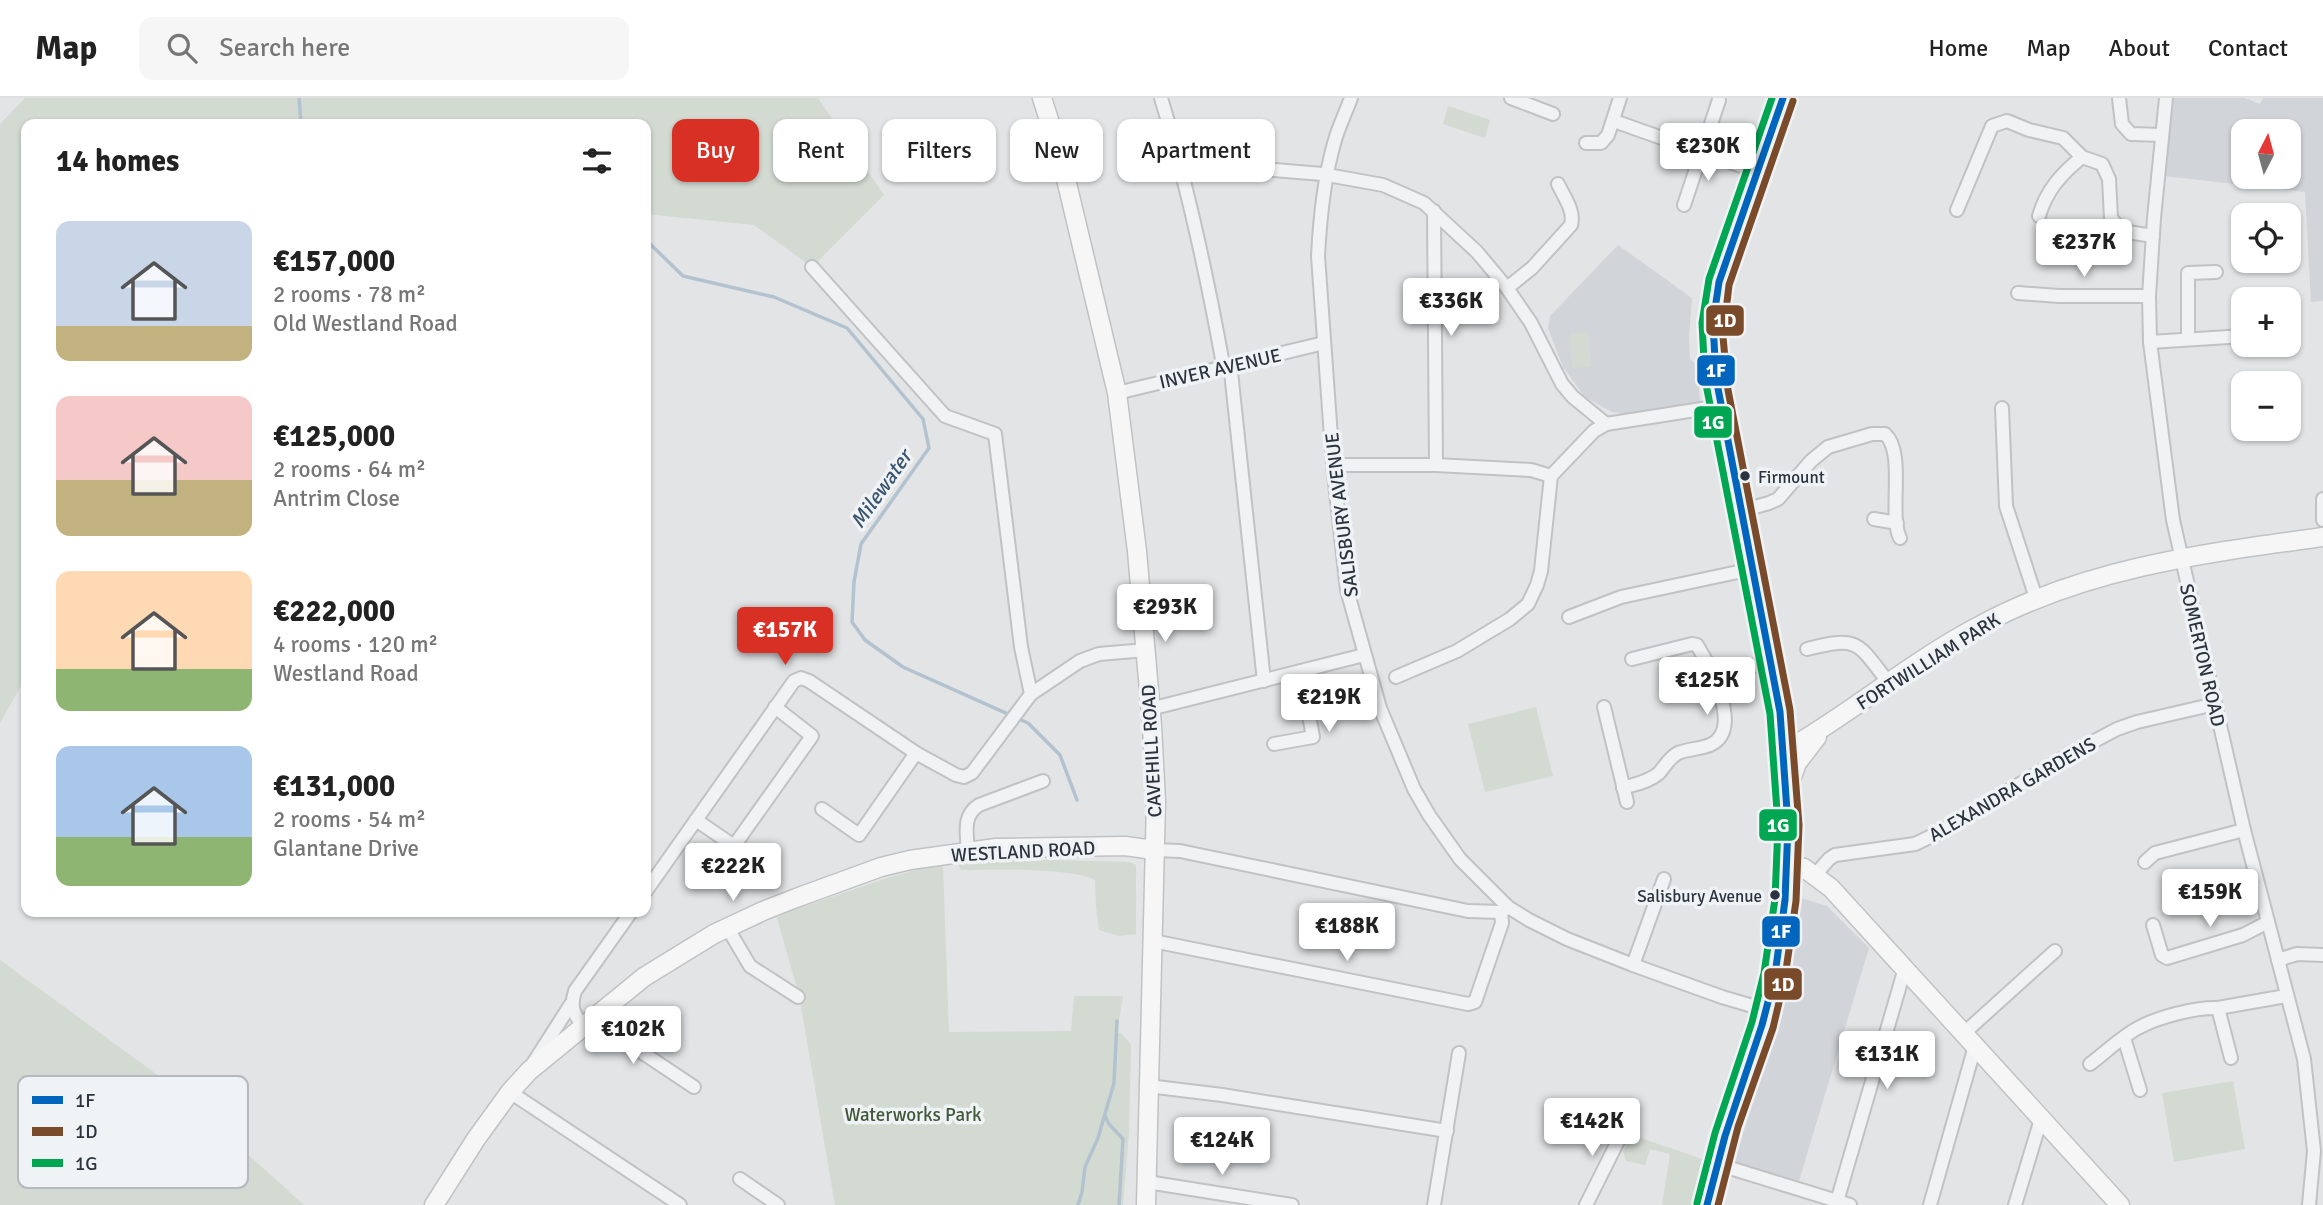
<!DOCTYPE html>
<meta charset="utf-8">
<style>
body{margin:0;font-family:Signika,sans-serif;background:#f6f6f6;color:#222;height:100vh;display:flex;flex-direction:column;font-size:26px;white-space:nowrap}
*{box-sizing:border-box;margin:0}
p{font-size:23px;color:#767676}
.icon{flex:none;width:38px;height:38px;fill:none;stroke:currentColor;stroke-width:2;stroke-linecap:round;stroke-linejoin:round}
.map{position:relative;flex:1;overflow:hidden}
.panel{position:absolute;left:21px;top:21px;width:630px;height:798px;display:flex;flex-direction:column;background:#fff;border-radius:14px;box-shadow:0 2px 5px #0004}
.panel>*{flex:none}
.hud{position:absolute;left:672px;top:21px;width:665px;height:63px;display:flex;gap:14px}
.needle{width:46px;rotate:6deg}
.fabs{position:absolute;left:2231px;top:21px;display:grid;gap:14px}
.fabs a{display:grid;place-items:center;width:70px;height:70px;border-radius:14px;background:#fff;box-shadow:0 2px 5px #0004;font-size:35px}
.price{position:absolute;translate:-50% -60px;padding:0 16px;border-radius:7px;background:#fff;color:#222;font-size:23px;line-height:46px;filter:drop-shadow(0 2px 4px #0008)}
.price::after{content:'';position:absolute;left:50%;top:42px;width:21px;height:16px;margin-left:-10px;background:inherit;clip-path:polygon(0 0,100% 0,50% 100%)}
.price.current{background:#d93025;color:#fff}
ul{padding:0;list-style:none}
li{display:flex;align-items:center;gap:21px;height:175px;padding:0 35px}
li span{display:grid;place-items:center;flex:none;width:196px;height:140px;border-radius:14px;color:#555}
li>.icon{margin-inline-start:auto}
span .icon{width:84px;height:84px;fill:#fffc;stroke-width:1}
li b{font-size:30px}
h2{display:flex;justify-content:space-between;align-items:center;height:84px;padding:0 35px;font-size:30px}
.chip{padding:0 24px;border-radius:14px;background:#fff;box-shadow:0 2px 5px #0004;font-size:24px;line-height:63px}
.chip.current{background:#d93025;color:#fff}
header{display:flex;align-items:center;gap:42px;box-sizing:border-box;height:98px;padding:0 35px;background:#fff;border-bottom:2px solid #e0e0e0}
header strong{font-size:33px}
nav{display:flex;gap:38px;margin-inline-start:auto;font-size:24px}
.search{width:490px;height:63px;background:#f6f6f6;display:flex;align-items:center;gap:18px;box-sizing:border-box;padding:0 24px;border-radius:14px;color:#767676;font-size:26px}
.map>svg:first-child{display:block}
</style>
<header>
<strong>Map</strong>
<div class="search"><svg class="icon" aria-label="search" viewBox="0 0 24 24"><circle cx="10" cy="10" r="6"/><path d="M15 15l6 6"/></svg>Search here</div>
<nav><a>Home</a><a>Map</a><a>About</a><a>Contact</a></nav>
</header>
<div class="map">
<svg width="2323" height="1107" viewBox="0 0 2323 1107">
<rect width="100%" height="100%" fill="#e2e4e6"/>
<!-- built -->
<g fill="#d1d4d9" fill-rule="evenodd">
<path d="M2171 0H2245L2260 6 2263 0H2323V203L2311 204 2305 94 2164 78ZM2244 33H2289V79H2244Z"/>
<path d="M1618 147 1692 200 1689 238 1690 261 1697 267 1700 305 1632 316 1612 314 1585 299 1563 269 1548 230 1550 218Z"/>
<path d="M1798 799 1827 808 1869 850 1799 1083 1734 1064 1784 906Z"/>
</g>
<!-- green -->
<g fill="#d3dad2">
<path d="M25 0H818L884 97 812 169 754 127 646 116V26H26V579L0 625V26Z"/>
<path d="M1448 8 1490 22 1485 40 1443 26Z"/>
<path d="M1589 234 1591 269 1572 270 1570 235Z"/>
<path d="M1536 609 1553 678 1485 694 1468 626Z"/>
<path d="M1010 761 1130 764 1136 767V836L1119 838 1099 832 1096 809 1095 782C1069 769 992 772 961 772L958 766Z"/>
<path d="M940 765 943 768 949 934 1071 933 1074 898H1123L1117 934 1122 936 1131 947 1129 1034 1123 1107H835L799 897 777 820 788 814 887 780Z"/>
<path d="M0 862 170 986 304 1107H0Z"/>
<path d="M2233 983 2245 1051 2174 1064 2162 995Z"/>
<path d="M1632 1037 1702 1061 1691 1107H1662L1670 1056 1650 1051 1645 1067 1626 1063 1623 1053Z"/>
</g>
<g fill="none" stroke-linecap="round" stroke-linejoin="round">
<!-- stream -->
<g stroke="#b3c2cf" stroke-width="3.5">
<path d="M299 0 301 26"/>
<path d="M646 142 683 178 774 199 847 230 923 321 929 350 861 446 854 484 852 524 865 542 903 569 1028 625 1060 657 1077 702"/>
<path d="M1105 1018 1109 1026 1123 1041 1119 1107"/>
<path d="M1078 1107 1082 1094 1085 1069 1098 1040 1114 985 1117 923"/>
</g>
<defs>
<g id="street">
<path d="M1161 0C1187 86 1206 173 1222 261L1225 270 1231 274 1264 583"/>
<path d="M1351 0C1346 14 1339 28 1335 42 1324 79 1320 119 1318 158L1333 367 1347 492 1380 610 1414 691 1429 717 1460 761 1508 809 1529 822 1567 841 1633 867 1722 899 1766 912"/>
<path d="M1511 0 1553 16"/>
<path d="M2119 0 2122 26 2131 36 2162 37"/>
<path d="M2166 0 2154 120 2149 198 2150 244 2173 422 2244 732 2304 961 2314 1053 2309 1107"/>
<path d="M1614 23 1758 74"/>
<path d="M1586 45H1601L1608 37 1620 0"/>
<path d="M1180 64 1322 76 1383 87 1424 105 1477 154 1507 190 1531 225 1562 286 1573 299 1606 326"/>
<path d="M1684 107 1719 2"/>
<path d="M1957 112 1992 28 2007 23 2029 32 2063 40 2082 59 2102 66 2109 81 2111 120 2121 133 2153 138"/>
<path d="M1434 113 1436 367"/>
<path d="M2039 118C2046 93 2061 76 2082 59"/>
<path d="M812 169 945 318 995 336 1021 549 1031 596"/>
<path d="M1507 190 1532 170 1571 127C1575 113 1564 99 1558 86"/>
<path d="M2018 195 2059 198H2149"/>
<path d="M2188 241V175L2216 174"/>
<path d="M2150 244 2244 238"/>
<path d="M1117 295 1324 245"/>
<path d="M2002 310 2006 408 2036 500"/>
<path d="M1333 367H1436L1531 372 1551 378"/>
<path d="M2323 401V422"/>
<path d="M1741 413 1769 405 1778 401 1811 363 1828 349 1872 336H1885C1906 355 1888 416 1900 440"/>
<path d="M1874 421 1897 425"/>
<path d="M1569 519 1621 499 1752 471"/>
<path d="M1807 551C1859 538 1857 544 1888 584"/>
<path d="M1632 561 1692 546 1697 547 1717 582"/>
<path d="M1396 579 1457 553 1510 521 1528 506 1537 487 1541 473 1551 378 1594 333 1606 326 1721 308"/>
<path d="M1604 609 1627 704"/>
<path d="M1150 611 1364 557"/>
<path d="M1274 646 1313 639 1301 574"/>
<path d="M1623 690C1635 686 1649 684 1659 675 1665 668 1669 660 1678 655 1688 651 1700 651 1710 647 1735 636 1722 603 1717 582L1769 562"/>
<path d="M822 711 859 737 916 655"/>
<path d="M696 722 734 748 812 638 775 609"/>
<path d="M1154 752 1180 753 1468 813 1501 814 1508 809"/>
<path d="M968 754C967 735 962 718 979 707L1043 683"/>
<path d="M2145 764 2155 755 2244 732"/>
<path d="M1815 777 1829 761 1835 757 1915 746 1940 734 2068 657 2117 631 2137 624 2215 606"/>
<path d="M646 793 794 583 801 580 809 583 916 655 956 677 964 679 972 675 1031 596 1080 563 1099 556 1146 552"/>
<path d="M2153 827 2162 857 2167 860 2243 837 2268 824"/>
<path d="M727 829 750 868 798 899"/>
<path d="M1153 843 1468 906 1475 904 1502 825 1501 814"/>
<path d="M2278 862 2297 856 2323 857"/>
<path d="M1633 867 1664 781"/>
<path d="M2218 910 2231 960"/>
<path d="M597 917 619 939 694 989"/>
<path d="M583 928C573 915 570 909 575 893L631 814"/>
<path d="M1963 936 2055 853"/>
<path d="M2124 940 2140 992"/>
<path d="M2090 966C2106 954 2121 939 2138 930 2158 919 2196 909 2218 910L2286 898"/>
<path d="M532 967 571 906"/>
<path d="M1148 988 1222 997 1447 1033"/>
<path d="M510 994 680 1107"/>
<path d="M1717 1066 1850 1107"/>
<path d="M740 1081 778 1107"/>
<path d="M1147 1084 1292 1107"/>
<path d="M1434 1107 1459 955"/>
<path d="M1586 1107 1626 1027"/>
<path d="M1836 1107 1905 870"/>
<path d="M1930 1107 1975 948"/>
<path d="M2015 1107 2041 1021"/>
</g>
<g id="secondary">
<path d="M1042 0 1060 56 1117 295 1137 453 1152 628 1156 704 1146 1107"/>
<path d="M1785 647 1800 644C1861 607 1916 561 1979 528 2085 470 2205 455 2323 439"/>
<path d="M1788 690 1797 665 1817 639"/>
<path d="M1789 766 1804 770 1831 790 2120 1107"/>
<path d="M434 1107 476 1041 510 994 529 973 644 879 714 836 763 813 796 800 881 769 910 762 996 750 1125 748 1154 752"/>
</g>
<path id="primary" d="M1707 1107C1714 1076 1722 1045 1732 1015 1743 981 1757 948 1766 914 1792 815 1793 715 1780 614L1718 294C1711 256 1710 221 1719 184L1783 0"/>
</defs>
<!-- street casing -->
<use href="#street" stroke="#c0c2c4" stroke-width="16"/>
<!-- secondary casing -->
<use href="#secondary" stroke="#c0c2c4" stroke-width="21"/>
<!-- primary casing -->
<use href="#primary" stroke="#bfc1c4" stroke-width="23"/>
<!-- street -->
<use href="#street" stroke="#f1f2f4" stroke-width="12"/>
<!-- secondary -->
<use href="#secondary" stroke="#f6f6f6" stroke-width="18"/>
<!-- primary -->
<use href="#primary" stroke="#f6f6f6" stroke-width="19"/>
<defs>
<path id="bus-1" d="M1707 1107 1725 1038 1762 927 1775 877 1785 802 1788 727 1780 614 1716 280 1713 225 1719 184 1783 0"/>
<path id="bus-2" d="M1718 1107 1738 1029 1773 930 1785 879 1796 803 1799 727 1790 612 1728 292 1723 239 1729 187 1793 3"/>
<path id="bus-3" d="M1697 1105 1715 1035 1752 924 1764 875 1775 801 1778 727 1770 616 1705 281 1702 225 1709 181 1772 0"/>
</defs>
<!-- bus-1 casing -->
<use href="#bus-1" stroke="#f0f3f6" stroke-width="12"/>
<!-- bus-2 casing -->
<use href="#bus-2" stroke="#f0f3f6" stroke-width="12"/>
<!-- bus-3 casing -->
<use href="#bus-3" stroke="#f0f3f6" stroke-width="12"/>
<!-- bus-1 -->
<use href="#bus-1" stroke="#0065bd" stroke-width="7"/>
<!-- bus-2 -->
<use href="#bus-2" stroke="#7a4b2a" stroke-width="7"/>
<!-- bus-3 -->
<use href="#bus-3" stroke="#00a651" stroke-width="7"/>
</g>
<!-- markers -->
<g fill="#2a333e" stroke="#f0f3f6" stroke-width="2.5">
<circle cx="1745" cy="378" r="6"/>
<circle cx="1775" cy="797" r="6"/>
</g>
<g text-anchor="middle" stroke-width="7" stroke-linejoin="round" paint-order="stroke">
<!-- bus labels -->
<g font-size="17" fill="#2a333e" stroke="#f0f3f6" text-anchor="start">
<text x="1758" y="385">Firmount</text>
<text x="1762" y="804" text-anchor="end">Salisbury Avenue</text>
</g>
<!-- street labels -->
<g font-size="19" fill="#2a333e" stroke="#f0f3f6">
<text transform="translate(1220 270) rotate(-13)" y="7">INVER AVENUE</text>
<text transform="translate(1341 417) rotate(-97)" y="7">SALISBURY AVENUE</text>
<text transform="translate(2203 557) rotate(77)" y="7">SOMERTON ROAD</text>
<text transform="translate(1928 563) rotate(-32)" y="7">FORTWILLIAM PARK</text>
<text transform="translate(1151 653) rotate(-93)" y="7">CAVEHILL ROAD</text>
<text transform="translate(2012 691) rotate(-30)" y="7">ALEXANDRA GARDENS</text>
<text transform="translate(1023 753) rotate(-3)" y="7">WESTLAND ROAD</text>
</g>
<!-- park labels -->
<g font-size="19" fill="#415939" stroke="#f0f3f6">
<text x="913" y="1023">Waterworks Park</text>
</g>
<!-- water labels -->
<g font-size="21" font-style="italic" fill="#38546e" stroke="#f0f3f6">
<text transform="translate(881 391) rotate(-55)" y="7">Milewater</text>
</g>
</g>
<!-- legend -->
<rect x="18" y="978" width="230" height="112" rx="10" fill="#f0f3f6" stroke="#b5b9bf" stroke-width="2"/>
<rect x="32" y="998" width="31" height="8" fill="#0065bd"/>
<rect x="32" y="1029" width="31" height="9" fill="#7a4b2a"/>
<rect x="32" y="1061" width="31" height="8" fill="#00a651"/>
<g font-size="19" fill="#2a333e">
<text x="75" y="1009">1F</text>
<text x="75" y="1040">1D</text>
<text x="75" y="1072">1G</text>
</g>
<g stroke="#f0f3f6" stroke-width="2.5">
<rect x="1705" y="206" width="40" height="33" rx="7" fill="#7a4b2a"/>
<rect x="1696" y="256" width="40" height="33" rx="7" fill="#0065bd"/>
<rect x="1693" y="307" width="40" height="34" rx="7" fill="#00a651"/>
<rect x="1758" y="710" width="40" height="34" rx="7" fill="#00a651"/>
<rect x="1761" y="817" width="40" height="33" rx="7" fill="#0065bd"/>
<rect x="1763" y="869" width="40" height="34" rx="7" fill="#7a4b2a"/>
</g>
<g font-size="19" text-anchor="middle" font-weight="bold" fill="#fff">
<text x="1725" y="229">1D</text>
<text x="1716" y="279">1F</text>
<text x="1713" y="331">1G</text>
<text x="1778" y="734">1G</text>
<text x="1781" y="840">1F</text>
<text x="1783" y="893">1D</text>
</g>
</svg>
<div class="fabs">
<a><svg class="needle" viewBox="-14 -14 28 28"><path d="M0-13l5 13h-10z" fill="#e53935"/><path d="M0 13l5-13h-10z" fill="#767676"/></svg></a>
<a><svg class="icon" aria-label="locate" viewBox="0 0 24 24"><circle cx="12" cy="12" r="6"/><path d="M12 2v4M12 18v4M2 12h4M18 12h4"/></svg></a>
<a>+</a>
<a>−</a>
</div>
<b class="price" style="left:1708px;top:85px">€230K</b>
<b class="price" style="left:2084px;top:181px">€237K</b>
<b class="price" style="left:1451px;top:240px">€336K</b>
<b class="price" style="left:1165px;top:546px">€293K</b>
<b class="price current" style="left:785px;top:569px">€157K</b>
<b class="price" style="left:1707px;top:619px">€125K</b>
<b class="price" style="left:1329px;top:636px">€219K</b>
<b class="price" style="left:733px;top:805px">€222K</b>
<b class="price" style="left:2210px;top:831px">€159K</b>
<b class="price" style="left:1347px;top:865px">€188K</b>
<b class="price" style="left:633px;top:968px">€102K</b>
<b class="price" style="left:1887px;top:993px">€131K</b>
<b class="price" style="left:1592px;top:1060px">€142K</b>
<b class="price" style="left:1222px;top:1079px">€124K</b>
<div class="hud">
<a class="chip current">Buy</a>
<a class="chip">Rent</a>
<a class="chip">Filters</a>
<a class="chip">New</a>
<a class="chip">Apartment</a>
</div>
<section class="panel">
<h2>14 homes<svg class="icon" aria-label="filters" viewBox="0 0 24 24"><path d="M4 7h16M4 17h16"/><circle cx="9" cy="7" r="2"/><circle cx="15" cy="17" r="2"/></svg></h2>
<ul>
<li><span style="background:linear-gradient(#c9d6e8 75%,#c2b280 0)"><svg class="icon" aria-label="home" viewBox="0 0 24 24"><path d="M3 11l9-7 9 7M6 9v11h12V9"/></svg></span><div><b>€157,000</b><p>2 rooms · 78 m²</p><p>Old Westland Road</p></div></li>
<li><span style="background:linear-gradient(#f6c9c9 60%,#c2b280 0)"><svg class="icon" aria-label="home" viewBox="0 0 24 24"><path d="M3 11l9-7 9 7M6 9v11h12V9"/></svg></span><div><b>€125,000</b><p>2 rooms · 64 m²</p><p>Antrim Close</p></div></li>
<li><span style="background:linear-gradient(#ffd9b3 70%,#8fb573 0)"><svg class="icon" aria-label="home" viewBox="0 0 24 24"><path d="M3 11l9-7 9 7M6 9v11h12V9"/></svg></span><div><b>€222,000</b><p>4 rooms · 120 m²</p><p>Westland Road</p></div></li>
<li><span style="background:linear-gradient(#a9c7e8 65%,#8fb573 0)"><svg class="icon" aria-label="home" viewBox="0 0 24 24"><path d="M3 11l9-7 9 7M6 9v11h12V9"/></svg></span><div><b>€131,000</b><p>2 rooms · 54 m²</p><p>Glantane Drive</p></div></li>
</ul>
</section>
</div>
